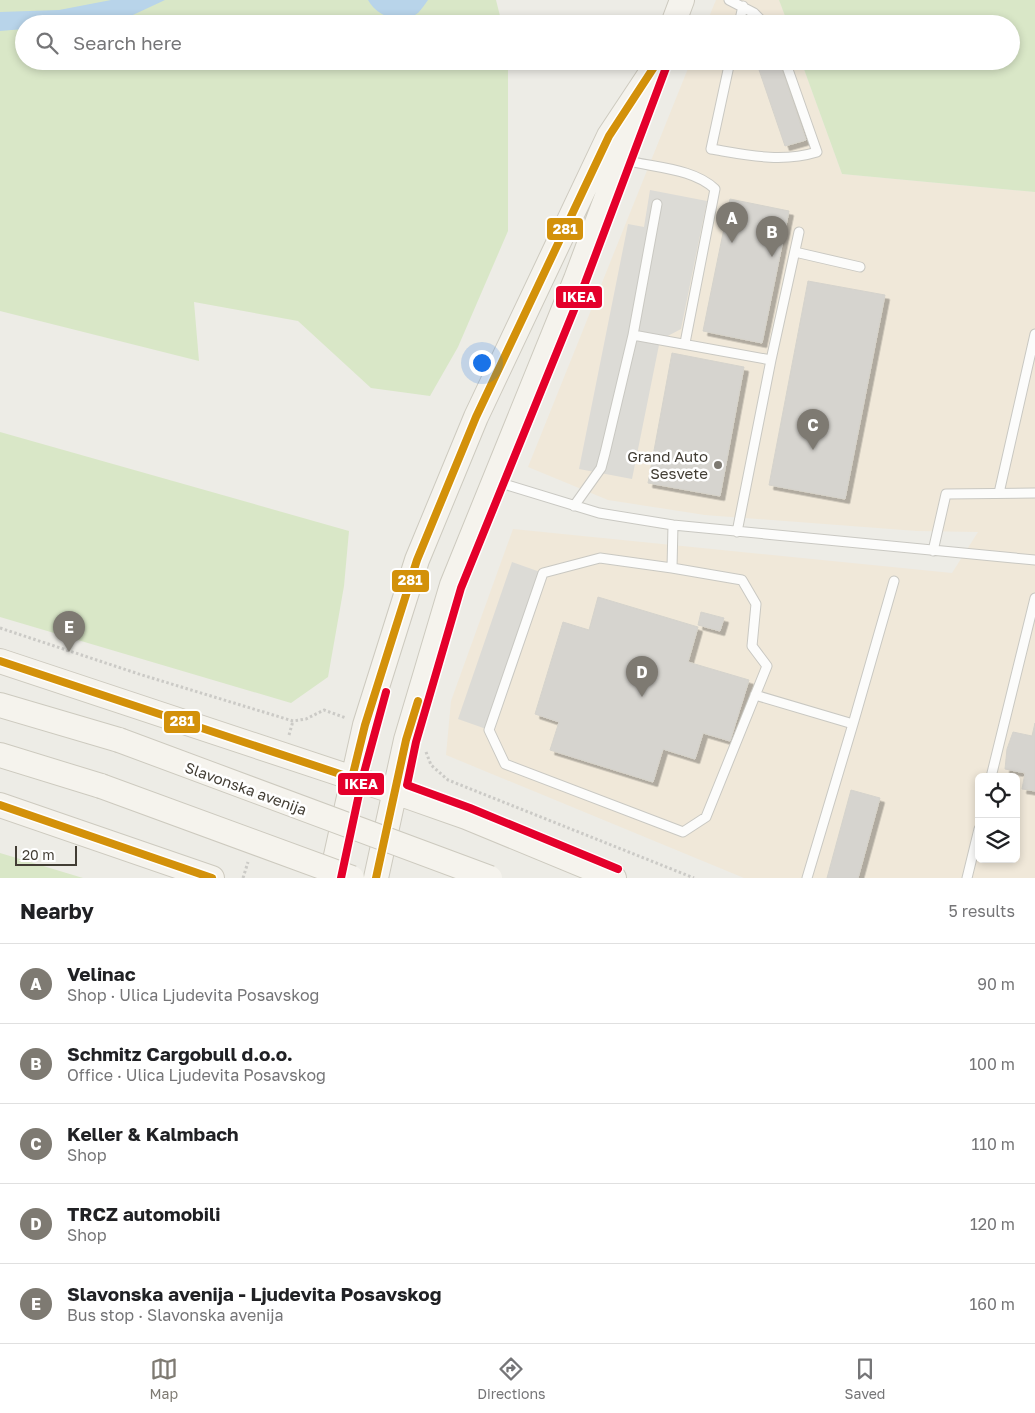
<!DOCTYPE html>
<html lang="en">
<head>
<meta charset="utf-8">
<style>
  body { margin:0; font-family:"Golos Text",sans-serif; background:#f2f2f2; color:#202124 }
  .controls { position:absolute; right:15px; bottom:15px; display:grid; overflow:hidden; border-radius:8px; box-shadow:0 2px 8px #0003 }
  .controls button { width:45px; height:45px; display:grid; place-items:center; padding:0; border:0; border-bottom:1px solid #e0e0e0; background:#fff; color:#202124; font:25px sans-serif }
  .scale { position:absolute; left:15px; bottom:12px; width:62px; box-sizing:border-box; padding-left:5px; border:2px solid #423d34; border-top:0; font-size:14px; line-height:18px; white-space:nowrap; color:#423d34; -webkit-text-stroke:4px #fff; paint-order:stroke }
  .you { position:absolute; left:481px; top:362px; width:18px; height:18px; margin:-12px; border:4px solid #fff; border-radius:50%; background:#1a73e8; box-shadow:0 0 0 8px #1a73e833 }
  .badge { display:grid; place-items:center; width:32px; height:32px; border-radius:50%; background:#7e7a72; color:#fff; font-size:16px; font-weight:700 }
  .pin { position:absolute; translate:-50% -41px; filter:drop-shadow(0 1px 2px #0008) }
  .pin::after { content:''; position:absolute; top:26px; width:18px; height:15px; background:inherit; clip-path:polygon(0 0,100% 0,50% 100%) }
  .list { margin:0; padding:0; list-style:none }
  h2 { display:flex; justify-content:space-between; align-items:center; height:65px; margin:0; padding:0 20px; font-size:21px }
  h2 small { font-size:16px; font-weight:400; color:#757577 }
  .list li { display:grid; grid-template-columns:32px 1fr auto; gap:15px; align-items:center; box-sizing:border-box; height:80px; padding:0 20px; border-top:1px solid #e0e0e0 }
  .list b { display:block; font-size:19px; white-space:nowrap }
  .list p { margin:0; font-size:16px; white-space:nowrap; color:#757577 }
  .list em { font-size:16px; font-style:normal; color:#757577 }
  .icon { flex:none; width:28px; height:28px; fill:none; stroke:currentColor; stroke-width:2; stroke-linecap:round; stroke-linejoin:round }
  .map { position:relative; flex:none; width:1035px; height:878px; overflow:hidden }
  .search { position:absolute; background:#fff; box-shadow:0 2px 8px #0003; left:15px; right:15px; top:15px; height:55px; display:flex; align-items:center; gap:12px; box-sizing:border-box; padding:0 18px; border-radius:28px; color:#757577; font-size:19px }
  .sheet { height:465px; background:#fff }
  nav { display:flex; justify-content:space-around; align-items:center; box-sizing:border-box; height:70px; border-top:1px solid #e0e0e0; background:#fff; font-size:14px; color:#757577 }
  nav a { display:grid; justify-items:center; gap:2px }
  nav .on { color:#7e7a72 }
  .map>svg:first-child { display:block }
  .commercial { fill:#f0e8d9; fill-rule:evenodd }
  .green { fill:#d9e7c7 }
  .parking { fill:#dcdbd6 }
  .water { fill:#b8d4ea }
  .building { fill:#d6d4cf; stroke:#d5d3cc; filter:url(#shadow) }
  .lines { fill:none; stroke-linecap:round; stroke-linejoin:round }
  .service-casing { stroke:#c9c8c2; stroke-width:11 }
  .secondary-casing { stroke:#cdcabf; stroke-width:26 }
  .path { stroke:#cbcac6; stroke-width:3; stroke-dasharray:2.5 2.5; stroke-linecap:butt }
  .service { stroke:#fcfcfb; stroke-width:9 }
  .secondary { stroke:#f5f3ed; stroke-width:24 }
  .secondary-bridge-casing { stroke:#cdcabf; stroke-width:26; stroke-linecap:butt }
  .secondary-bridge { stroke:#f5f3ed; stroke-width:24 }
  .bus-1-casing { stroke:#fff; stroke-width:11 }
  .bus-2-casing { stroke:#fff; stroke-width:11 }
  .bus-1 { stroke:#d3910a; stroke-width:8 }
  .bus-2 { stroke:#e4002b; stroke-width:8 }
  .poi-dot { fill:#7e7a72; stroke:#fff; stroke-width:2 }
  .labels { text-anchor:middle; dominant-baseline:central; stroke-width:5; stroke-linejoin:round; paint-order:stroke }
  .poi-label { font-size:15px; fill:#423d34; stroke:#fff; text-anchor:end }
  .street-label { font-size:15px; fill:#423d34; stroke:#fff }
  .line-badge { stroke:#fff; stroke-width:2 }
  .badge-label { font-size:14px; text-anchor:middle; font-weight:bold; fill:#fff }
</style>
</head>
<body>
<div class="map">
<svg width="1035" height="878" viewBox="0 0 1035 878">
  <defs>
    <filter id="shadow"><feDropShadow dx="4.5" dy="4.5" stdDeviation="0" flood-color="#0004"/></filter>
  </defs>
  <rect width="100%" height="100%" fill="#edece6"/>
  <!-- commercial -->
  <path class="commercial" d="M716,0h63l9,24h-82z
    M691,61h110l41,113 193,18v686h-291l-298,-123 5,-54 62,-172 439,44 26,-41 -61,-1 -212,-16 -97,-15 -80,-33zM979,777h37v82h-37z"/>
  <!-- green -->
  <path class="green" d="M0,0h496l6,24h-478v37h484v170l-50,116 -28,49 -59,-8 -73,-67 -104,-19 5,59 -199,-50z
    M779,0h256v192l-193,-18 -41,-113h210v-37h-223z
    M0,432l349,99 -5,55 -16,91 -37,26 -291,-86z
    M0,853l83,25h-83z"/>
  <!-- parking -->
  <path class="parking" d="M650,190l57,11 -26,128 -21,11 -28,139 -53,-10 49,-245 16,3z
    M512,562l31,11 -54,157 -31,-11z"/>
  <!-- water -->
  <path class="water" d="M111,0h54l-45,21 -34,3h-62v5l-24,2v-19l59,-2z
    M368,0h60c-3,4 -6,9 -10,13 -16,13 -41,4 -50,-13z"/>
  <!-- building -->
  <path class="building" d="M756,61h23l27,79 -21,6z
    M730,199l59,12 -27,132 -59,-12z
    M808,281l77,14 -40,204 -76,-14z
    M672,353l72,14 -24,129 -72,-13z
    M598,597l100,30 -10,35 61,18 -19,61 -27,-8 -8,26 -32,-10 -10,33 -103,-32 9,-28 -24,-8 28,-92 26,8z
    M701,612l23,6 -4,13 -22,-6z
    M1035,723v68l-13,-2 3,-16 -20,-4 2,-20 6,-17 19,4z
    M851,790l29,8 -22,80h-31z"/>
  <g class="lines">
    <!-- service casing -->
    <g class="service-casing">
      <path id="service" d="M729,0l25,13 11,11
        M739,24l4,-18
        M730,61l-19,88c36,6 70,14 106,3l-32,-91
        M621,159c30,9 71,8 94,30l-30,154
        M795,252l65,15
        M633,335l138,25
        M494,481l105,32 74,12 362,35
        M999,493l36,-159
        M574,506l27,-38 4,-15 28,-118 24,-131
        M737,532l34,-172 28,-128
        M933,551l13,-57 89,-1
        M672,568l-72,-10 -57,15 -54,157 16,34 178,68 23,-15 61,-151 -15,-20 4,-42 -14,-24 -70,-12 1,-43
        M755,695l98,29 41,-143
        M991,777l44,-179
        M807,878l46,-154
        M967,878l12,-49"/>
    </g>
    <!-- secondary casing -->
    <g class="secondary-casing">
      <path id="secondary" d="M673,24l9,-24
        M0,661l395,131 71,25 148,61
        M0,705l119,35
        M0,755l101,31
        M0,805l212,73
        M331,878l34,-153 52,-165 59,-143 133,-281 49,-74
        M376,878l30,-138 46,-155 124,-306 66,-176"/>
    </g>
    <!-- path -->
    <path class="path" d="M0,628l142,47 151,46 13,-2 18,-9 22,8
      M289,735l4,-14
      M426,752l5,13 17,15 246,98
      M243,878l5,-16"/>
    <!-- service -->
    <use href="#service" class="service"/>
    <!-- secondary -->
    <use href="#secondary" class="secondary"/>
    <!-- secondary-bridge casing -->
    <g class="secondary-bridge-casing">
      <path id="secondary-bridge" d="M119,740l371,138
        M101,786l251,92"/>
    </g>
    <!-- secondary-bridge -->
    <use href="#secondary-bridge" class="secondary-bridge"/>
    <!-- bus-1 casing -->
    <g class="bus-1-casing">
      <path id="bus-1" d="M0,661l352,117 13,-53 52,-165 59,-143 133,-281 49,-75
        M0,805l212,73
        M376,878l30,-138 12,-39"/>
    </g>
    <!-- bus-2 casing -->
    <g class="bus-2-casing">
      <path id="bus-2" d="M618,869l-148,-61 -63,-23 9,-43 45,-154 124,-305 82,-218
        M341,878l21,-98 24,-88"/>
    </g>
    <!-- bus-1 -->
    <use href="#bus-1" class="bus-1"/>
    <!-- bus-2 -->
    <use href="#bus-2" class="bus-2"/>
  </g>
  <!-- markers -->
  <circle class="poi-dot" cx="718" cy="465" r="5"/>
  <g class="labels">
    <!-- poi labels -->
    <g class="poi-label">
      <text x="708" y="456">Grand Auto<tspan x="708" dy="17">Sesvete</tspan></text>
    </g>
    <!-- street labels -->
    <g class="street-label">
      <text transform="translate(246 788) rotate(20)">Slavonska avenija</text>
    </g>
  </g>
  <g class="line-badge">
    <rect x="546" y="217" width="38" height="24" rx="5" fill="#d3910a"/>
    <rect x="555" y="285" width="48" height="24" rx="5" fill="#e4002b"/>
    <rect x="391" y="569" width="39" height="24" rx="5" fill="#d3910a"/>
    <rect x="163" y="710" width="38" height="24" rx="5" fill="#d3910a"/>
    <rect x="337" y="772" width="48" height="24" rx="5" fill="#e4002b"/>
  </g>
  <g class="badge-label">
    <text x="565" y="234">281</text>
    <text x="579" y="302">IKEA</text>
    <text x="410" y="585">281</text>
    <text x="182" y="726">281</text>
    <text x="361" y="789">IKEA</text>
  </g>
</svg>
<div class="controls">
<button><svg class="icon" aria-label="locate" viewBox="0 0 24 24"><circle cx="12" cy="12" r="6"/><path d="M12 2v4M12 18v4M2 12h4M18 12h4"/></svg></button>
<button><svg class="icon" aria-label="layers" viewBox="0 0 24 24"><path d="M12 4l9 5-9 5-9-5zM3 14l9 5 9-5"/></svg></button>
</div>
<div class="scale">20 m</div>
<div class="you"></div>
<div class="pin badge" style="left:732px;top:243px">A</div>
<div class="pin badge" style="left:772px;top:257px">B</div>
<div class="pin badge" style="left:813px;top:450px">C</div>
<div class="pin badge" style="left:642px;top:697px">D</div>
<div class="pin badge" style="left:69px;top:652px">E</div>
<div class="search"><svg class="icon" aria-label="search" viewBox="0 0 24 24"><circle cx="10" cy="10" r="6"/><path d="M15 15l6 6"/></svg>Search here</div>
</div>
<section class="sheet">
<h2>Nearby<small>5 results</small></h2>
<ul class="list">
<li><span class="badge">A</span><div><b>Velinac</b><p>Shop · Ulica Ljudevita Posavskog</p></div><em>90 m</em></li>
<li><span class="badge">B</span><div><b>Schmitz Cargobull d.o.o.</b><p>Office · Ulica Ljudevita Posavskog</p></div><em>100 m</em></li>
<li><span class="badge">C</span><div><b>Keller &amp; Kalmbach</b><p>Shop</p></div><em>110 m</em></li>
<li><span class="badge">D</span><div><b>TRCZ automobili</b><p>Shop</p></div><em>120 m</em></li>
<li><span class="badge">E</span><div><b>Slavonska avenija - Ljudevita Posavskog</b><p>Bus stop · Slavonska avenija</p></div><em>160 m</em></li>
</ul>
</section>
<nav>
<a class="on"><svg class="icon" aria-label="map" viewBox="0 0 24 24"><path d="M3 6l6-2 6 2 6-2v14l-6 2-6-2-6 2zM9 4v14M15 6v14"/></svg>Map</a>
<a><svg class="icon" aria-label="directions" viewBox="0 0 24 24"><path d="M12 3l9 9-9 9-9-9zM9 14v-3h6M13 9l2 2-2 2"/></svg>Directions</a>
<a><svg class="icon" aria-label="saved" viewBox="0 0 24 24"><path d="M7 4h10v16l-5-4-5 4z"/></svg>Saved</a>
</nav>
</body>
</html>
